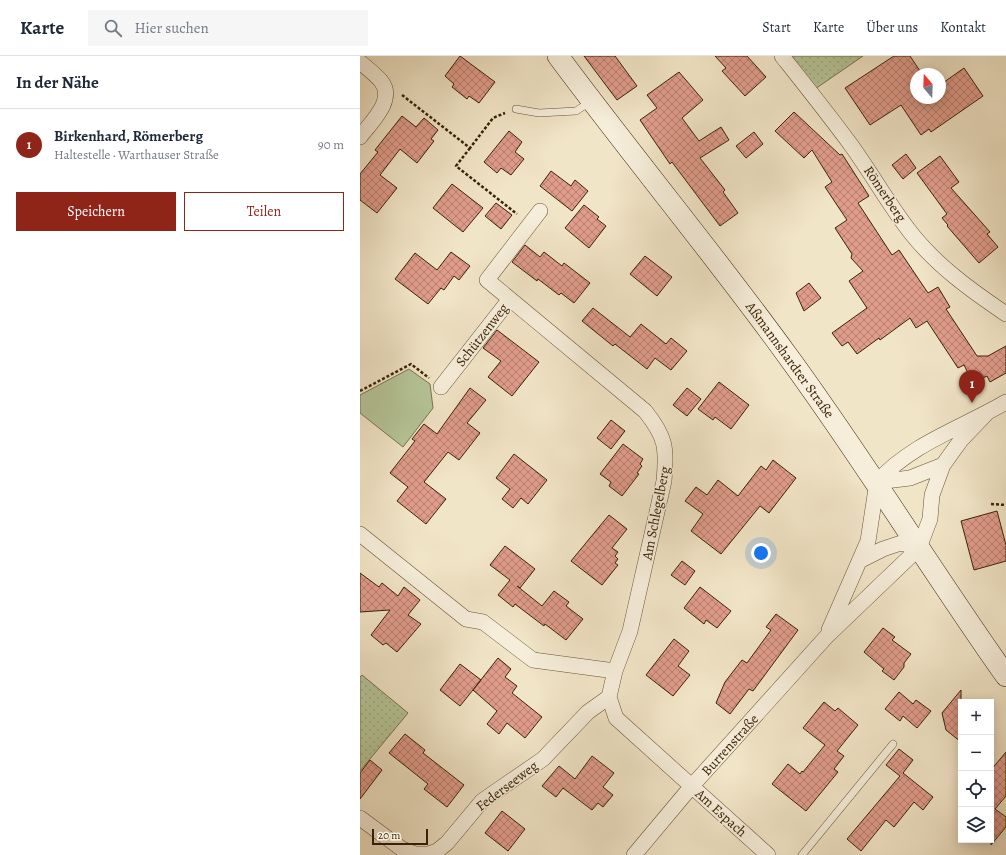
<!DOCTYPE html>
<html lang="de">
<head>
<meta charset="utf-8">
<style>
  body { margin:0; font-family:Alegreya,serif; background:#f6f6f7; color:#1f2937 }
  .controls { position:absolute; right:12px; bottom:12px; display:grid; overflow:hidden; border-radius:0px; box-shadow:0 2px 10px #0003 }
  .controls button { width:36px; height:36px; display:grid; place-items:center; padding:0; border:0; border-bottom:1px solid #e0e1e3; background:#fff; color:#1f2937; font:20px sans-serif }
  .compass { position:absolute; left:550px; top:12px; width:36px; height:36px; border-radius:50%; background:#fff; box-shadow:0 2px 10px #0003; rotate:341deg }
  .scale { position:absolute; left:12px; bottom:10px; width:56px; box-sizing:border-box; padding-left:4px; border:2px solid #392206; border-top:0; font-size:11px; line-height:14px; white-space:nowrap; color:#392206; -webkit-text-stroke:3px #f6eedb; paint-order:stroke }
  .you { position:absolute; left:401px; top:497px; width:14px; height:14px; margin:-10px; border:3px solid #fff; border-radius:50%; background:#1a73e8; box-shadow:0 0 0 6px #1a73e833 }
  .badge { display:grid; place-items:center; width:26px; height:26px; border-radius:50%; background:#8f2418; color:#fff; font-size:13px; font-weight:700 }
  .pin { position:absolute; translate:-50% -33px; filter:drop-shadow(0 1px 2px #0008) }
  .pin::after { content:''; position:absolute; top:21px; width:14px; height:12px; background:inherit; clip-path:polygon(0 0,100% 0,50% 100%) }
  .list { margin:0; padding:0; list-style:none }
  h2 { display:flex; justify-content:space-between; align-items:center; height:52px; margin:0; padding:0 16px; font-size:17px }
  h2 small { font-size:13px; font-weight:400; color:#747a83 }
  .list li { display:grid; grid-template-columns:26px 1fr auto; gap:12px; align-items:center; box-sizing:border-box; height:72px; padding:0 16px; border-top:1px solid #e0e1e3 }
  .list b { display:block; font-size:15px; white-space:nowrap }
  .list p { margin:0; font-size:13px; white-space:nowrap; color:#747a83 }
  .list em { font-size:13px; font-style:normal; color:#747a83 }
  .actions { display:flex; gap:8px; padding:12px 16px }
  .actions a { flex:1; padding:9px 0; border:1px solid #8f2418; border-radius:0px; text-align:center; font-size:14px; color:#8f2418 }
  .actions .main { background:#8f2418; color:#fff }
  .icon { flex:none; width:22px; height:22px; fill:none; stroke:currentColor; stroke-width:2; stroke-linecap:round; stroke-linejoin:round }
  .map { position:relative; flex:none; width:646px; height:799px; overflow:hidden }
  header { display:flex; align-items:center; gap:24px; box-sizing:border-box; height:56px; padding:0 20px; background:#fff; border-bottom:1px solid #e0e1e3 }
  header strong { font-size:19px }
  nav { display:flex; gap:22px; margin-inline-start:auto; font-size:14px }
  .search { width:280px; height:36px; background:#f6f6f7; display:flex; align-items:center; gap:10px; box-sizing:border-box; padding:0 14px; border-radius:0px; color:#747a83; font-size:15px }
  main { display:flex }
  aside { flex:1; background:#fff }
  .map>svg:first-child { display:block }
  .grass { fill:url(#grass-dots); stroke:#787450 }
  .park { fill:#b6c699; stroke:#787450 }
  .building { fill:url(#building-cross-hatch); stroke:#392206 }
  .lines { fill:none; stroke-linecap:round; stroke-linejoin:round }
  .service-casing { stroke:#675336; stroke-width:8 }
  .minor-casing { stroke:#675336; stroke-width:16 }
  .secondary-casing { stroke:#392206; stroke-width:22 }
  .path { stroke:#392206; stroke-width:2.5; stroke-dasharray:3 2; stroke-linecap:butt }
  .service { stroke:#f6eedb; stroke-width:7 }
  .minor { stroke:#f6eedb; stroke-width:15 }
  .secondary { stroke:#f6eedb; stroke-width:21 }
  .labels { text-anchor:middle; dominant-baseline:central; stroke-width:3; stroke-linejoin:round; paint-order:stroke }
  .street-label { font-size:14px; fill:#392206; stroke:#f6eedb }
</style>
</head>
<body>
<header>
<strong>Karte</strong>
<div class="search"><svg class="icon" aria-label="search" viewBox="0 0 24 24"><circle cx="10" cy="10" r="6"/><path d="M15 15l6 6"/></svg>Hier suchen</div>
<nav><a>Start</a><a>Karte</a><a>Über uns</a><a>Kontakt</a></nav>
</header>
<main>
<aside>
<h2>In der Nähe<small></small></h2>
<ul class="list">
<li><span class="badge">1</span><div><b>Birkenhard, Römerberg</b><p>Haltestelle · Warthauser Straße</p></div><em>90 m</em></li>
</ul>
<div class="actions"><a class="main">Speichern</a><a>Teilen</a></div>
</aside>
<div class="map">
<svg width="646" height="799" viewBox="0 0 646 799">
  <defs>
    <pattern id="grass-dots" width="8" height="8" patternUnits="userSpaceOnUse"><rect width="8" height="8" fill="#b6c699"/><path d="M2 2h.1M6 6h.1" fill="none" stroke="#9daa82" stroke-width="1.8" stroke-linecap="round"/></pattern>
    <pattern id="building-cross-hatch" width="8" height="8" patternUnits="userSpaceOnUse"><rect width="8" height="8" fill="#e09c8b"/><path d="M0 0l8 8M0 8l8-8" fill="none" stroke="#b77f70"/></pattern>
  </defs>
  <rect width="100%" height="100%" fill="#f1e5c7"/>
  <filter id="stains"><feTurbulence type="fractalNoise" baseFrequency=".005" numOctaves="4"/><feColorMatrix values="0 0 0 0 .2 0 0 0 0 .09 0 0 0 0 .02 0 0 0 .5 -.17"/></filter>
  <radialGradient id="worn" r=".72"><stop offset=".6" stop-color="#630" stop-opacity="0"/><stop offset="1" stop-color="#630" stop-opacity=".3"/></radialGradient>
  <!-- grass -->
  <path class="grass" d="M430,0h73l-48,33z
    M2,619l46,38 -48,58v-94z"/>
  <!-- park -->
  <path class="park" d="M49,313l21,15 3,24 -30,39 -43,-34v-18z"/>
  <!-- building -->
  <path class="building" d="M100,0l35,26 -16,21 -10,-7 -2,3 -15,-12 2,-3 -9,-8z
    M224,0h31l22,30 -20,14z
    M355,0h32l19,21 -21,19 -23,-25 4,-3z
    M534,0h16l12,18h-6v24h24v-13l24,-17 19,28 -52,36 -2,-3 -8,6 -20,-30 -31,20 -25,-37z
    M319,16l24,28 -21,18 17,23 22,-14 8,13 -29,18 25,32 -2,2 15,21 -18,13 -48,-64 -2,2 -30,-44 17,-12 -10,-13z
    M434,56l46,43 2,-1 27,42 -11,7 34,52 7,-5 29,43 10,-6 12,20 -4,2 31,47h11l18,-10v27l-16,9 -3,-6 -14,7 -9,-18 -6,3 -31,-47 -11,7 -6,-10 -30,22 -1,-2 -22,16 -9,-12 -6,4 -10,-13 35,-25 -18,-27 14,-10 -12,-13 1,-4 -17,-26 12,-8 -22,-33 7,-5 -20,-32 -8,8 -29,-27z
    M42,60l14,11 8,-9 14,12 -7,9 3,2 -17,22 -17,-14 -20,26 17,13 -20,25 -17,-13v-26l18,-22 -3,-2z
    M149,75l13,11 -7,10 9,7 -13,16 -10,-7 -4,5 -13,-11z
    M394,76l9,12 -17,14 -10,-12z
    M546,98l10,14 -13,11 -11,-14z
    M580,100l19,26 -8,6 39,44 -3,2 11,13 -19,16 -32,-37 1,-1 -6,-7 5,-4 -30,-41z
    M191,115l20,15 4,-6 13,11 -16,20 -32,-25z
    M92,128l31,24 -20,24 -30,-24z
    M136,147l16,12 -11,14 -16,-13z
    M224,149l15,12 -2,2 9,7 -17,22 -24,-20z
    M165,189l15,12 4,-5 18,14 2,-3 26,20 -16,20 -13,-10 -2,2 -21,-16 -1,2 -25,-19z
    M91,196l19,14 -11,14 -5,-4 -10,14 -3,-2 -13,16 -33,-25 20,-26 22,17z
    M285,200l27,21 -15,19 -27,-22z
    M449,227l12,15 -17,13 -8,-18z
    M233,252l37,29 11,-13 25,20 5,-6 16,13 -16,19 -16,-12 -8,11 -32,-25 -2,2 -31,-25z
    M137,274l42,32 -27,34 -24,-19 13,-16 -18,-13z
    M359,326l30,23 -18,24 -16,-12 -2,3 -15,-11z
    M110,332l16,12 -19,23 13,10 -21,27 -11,-8 -24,30 22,17 -20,25 -29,-23 11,-14 -18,-14 25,-32 -3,-2 12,-15 13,10z
    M327,332l14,11 -14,17 -14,-11z
    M251,364l14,11 -14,18 -14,-11z
    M263,388l20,15 -3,5 2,2 -5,7 2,1 -17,22 -13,-10 2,-4 -11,-8z
    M154,398l33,26 -19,24 -7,-6 -8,10 -11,-9 8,-10 -14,-11z
    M413,404l23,18 -27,35 -9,-7 -39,48 -30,-23 12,-17 -18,-13 11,-14 11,8 11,-15 20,16 23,-30 5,4z
    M637,455l9,34v16l-32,9 -13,-49z
    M249,459l18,14 -15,19 6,4 -3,4 3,3 -3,4 3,2 -16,20 -31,-24z
    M145,490l30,23 -15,19 -3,-2 25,20 12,-15 15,11 -3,4 17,13 -17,21 -21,-16 -1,2 -29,-22 -2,3 -15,-12 12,-15 -20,-15z
    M322,505l13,10 -10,14 -14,-10z
    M0,517l19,14 3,-4 16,13 6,-9 16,13 -12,15 13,9 -24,28 -11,-9 -3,2 -12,-10 19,-25 -30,2z
    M340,531l31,24 -14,17 -11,-8 -2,4 -20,-16z
    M416,558l22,16 -45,61 -4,-2 -19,25 -14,-11 9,-21 17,-22 5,3 24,-33 -5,-3z
    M523,572l12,9 -3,3 19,14 -7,9v4l-10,13 -12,-9 2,-2 -20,-17z
    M314,583l15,12 -11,15 12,9 -17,21 -27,-21z
    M138,602l13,11 -6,8 12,9 -5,7 30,24 -17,21 -18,-15 -8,11 -12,-10 10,-13 -24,-21z
    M100,608l21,16 -21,26 -20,-16z
    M601,634v52l-15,-12 -4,-17z
    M539,636l14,12 3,-4 15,11 -14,17 -14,-12 -3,5 -15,-12z
    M464,646l11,9 3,-3 20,17 -21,26 7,5 -10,13 4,3 -32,39 -34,-27 16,-20 12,10 2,-3 1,1 22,-27 -22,-17z
    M45,678l20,16 -2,3 41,32 -17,22 -23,-18 4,-5 -39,-31z
    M539,693l14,11 -10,13 30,24 -10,13 -9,-8 -20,25 -8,-7 -25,31 -14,-12 53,-63 -14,-11z
    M646,696v44l-11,13 11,8v10l-15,18v-75z
    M232,700l22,17 -11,14 10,8 -10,12 -5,-4 -6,7 -29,-22 -7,9 -14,-11 17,-20 16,13z
    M10,704l12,10 -22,29v-26z
    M142,755l23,18 -17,22 -23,-18z"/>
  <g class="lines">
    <!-- service casing -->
    <g class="service-casing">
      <path id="service" d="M156,53l23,4 37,-2 14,-9
        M442,799l91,-111"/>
    </g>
    <!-- minor casing -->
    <g class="minor-casing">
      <path id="minor" d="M422,0c23,29 47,59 69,89 21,29 38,60 60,88 26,33 61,58 95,81
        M0,6c7,6 15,12 21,19 15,19 -10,41 -21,56
        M180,155l-53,69 158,131c21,26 22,37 19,70l-34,150 -15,40 -6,26 7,21 152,137
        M81,331l69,-88
        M517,426c35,-39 85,-54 129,-80
        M517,426l33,-4 33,-13
        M0,478l106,85 17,3 50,38 82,11
        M501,504l22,-11 18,-6 18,5
        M469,574l39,-89 9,-59
        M0,762l42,31 13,5h13l9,-3 10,-8 35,-42 61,-42 45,-47 21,-15
        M274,799l57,-68 136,-151 92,-88 11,-29 2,-24 11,-30 18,-25 25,-26"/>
    </g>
    <!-- secondary casing -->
    <g class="secondary-casing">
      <path id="secondary" d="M198,0c75,101 155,197 229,299 77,105 144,215 219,321"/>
    </g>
    <!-- path -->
    <path class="path" d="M42,39l68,53 23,-30 12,-5
      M110,92l-14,18 61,48
      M0,335l51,-27 18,14
      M631,448l15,1"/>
    <!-- service -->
    <use href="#service" class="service"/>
    <!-- minor -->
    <use href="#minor" class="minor"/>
    <!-- secondary -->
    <use href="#secondary" class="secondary"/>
  </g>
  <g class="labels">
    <!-- street labels -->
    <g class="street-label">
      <text transform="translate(525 138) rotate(56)">Römerberg</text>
      <text transform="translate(122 279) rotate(-52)">Schützenweg</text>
      <text transform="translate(430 304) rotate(54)">Aßmannshardter Straße</text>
      <text transform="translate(296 457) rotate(-79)">Am Schlegelberg</text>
      <text transform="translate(370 689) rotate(-48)">Burrenstraße</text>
      <text transform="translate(147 730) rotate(-37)">Federseeweg</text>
      <text transform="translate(361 757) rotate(42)">Am Espach</text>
    </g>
  </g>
  <rect width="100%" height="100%" filter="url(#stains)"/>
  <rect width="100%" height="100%" fill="url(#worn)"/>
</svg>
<div class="controls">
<button>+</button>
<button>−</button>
<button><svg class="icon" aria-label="locate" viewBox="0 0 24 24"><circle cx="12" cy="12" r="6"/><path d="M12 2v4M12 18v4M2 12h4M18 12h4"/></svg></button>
<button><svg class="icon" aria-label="layers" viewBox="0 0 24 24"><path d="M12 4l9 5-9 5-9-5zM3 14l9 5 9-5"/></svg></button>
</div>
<svg class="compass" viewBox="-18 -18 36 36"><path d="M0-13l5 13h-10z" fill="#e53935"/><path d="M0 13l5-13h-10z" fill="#747a83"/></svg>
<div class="scale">20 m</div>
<div class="you"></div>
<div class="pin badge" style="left:612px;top:347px">1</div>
</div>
</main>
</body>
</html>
